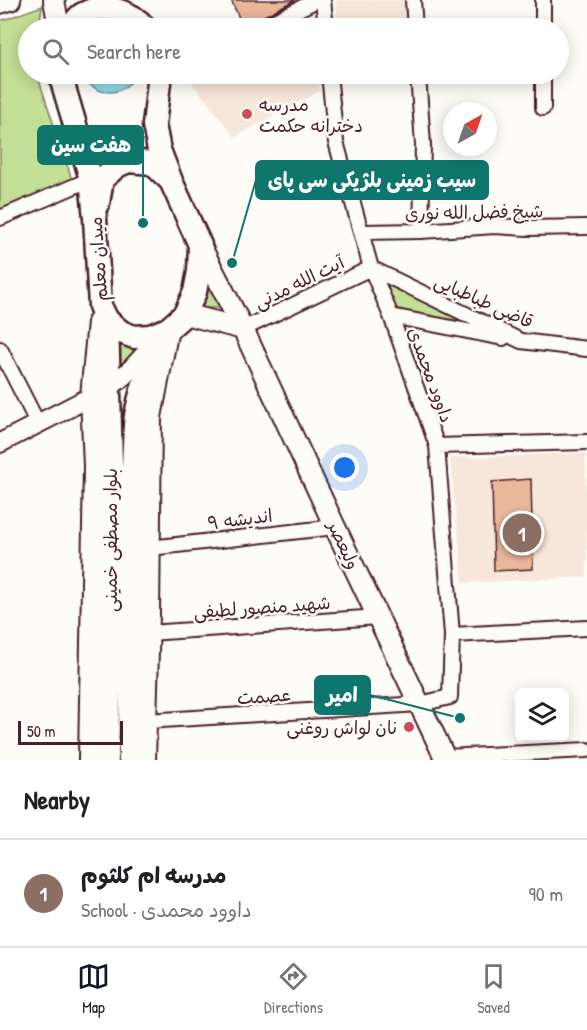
<!DOCTYPE html>
<html lang="en">
<head>
<meta charset="utf-8">
<style>
  body { margin:0; font-family:"Patrick Hand","Playpen Sans Arabic",sans-serif; background:#f2f2f2; color:#202124 }
  .controls { position:absolute; right:18px; bottom:18px; display:grid; overflow:hidden; border-radius:9px; box-shadow:0 3px 15px #0003 }
  .controls button { width:54px; height:54px; display:grid; place-items:center; padding:0; border:0; border-bottom:2px solid #e0e0e0; background:#fff; color:#202124; font:30px sans-serif }
  .compass { position:absolute; left:443px; top:102px; width:54px; height:54px; border-radius:50%; background:#fff; box-shadow:0 3px 15px #0003; rotate:40deg }
  .scale { position:absolute; left:18px; bottom:15px; width:105px; box-sizing:border-box; padding-left:6px; border:3px solid #4a1f2b; border-top:0; font-size:16px; line-height:21px; white-space:nowrap; color:#4a1f2b; -webkit-text-stroke:4px #fdfcf7; paint-order:stroke }
  .you { position:absolute; left:345px; top:468px; width:21px; height:21px; margin:-15px; border:4px solid #fff; border-radius:50%; background:#1a73e8; box-shadow:0 0 0 9px #1a73e833 }
  .badge { display:grid; place-items:center; width:39px; height:39px; border-radius:50%; background:#111827; color:#fff; font-size:20px; font-weight:700 }
  .pin { position:absolute; translate:-50% -50%; border:3px solid #fff; box-shadow:0 2px 6px #0006 }
  .list { margin:0; padding:0; list-style:none }
  h2 { display:flex; justify-content:space-between; align-items:center; height:78px; margin:0; padding:0 24px; font-size:26px }
  h2 small { font-size:20px; font-weight:400; color:#757577 }
  .list li { display:grid; grid-template-columns:39px 1fr auto; gap:18px; align-items:center; box-sizing:border-box; height:108px; padding:0 24px; border-top:2px solid #e0e0e0 }
  .list b { display:block; font-size:22px; white-space:nowrap }
  .list p { margin:0; font-size:20px; white-space:nowrap; color:#757577 }
  .list em { font-size:20px; font-style:normal; color:#757577 }
  .icon { flex:none; width:33px; height:33px; fill:none; stroke:currentColor; stroke-width:2; stroke-linecap:round; stroke-linejoin:round }
  .map { position:relative; flex:none; width:587px; height:760px; overflow:hidden }
  .search { position:absolute; background:#fff; box-shadow:0 3px 15px #0003; left:18px; right:18px; top:18px; height:66px; display:flex; align-items:center; gap:15px; box-sizing:border-box; padding:0 21px; border-radius:33px; color:#757577; font-size:22px }
  .sheet { height:186px; background:#fff }
  nav { display:flex; justify-content:space-around; align-items:center; box-sizing:border-box; height:84px; border-top:2px solid #e0e0e0; background:#fff; font-size:16px; color:#757577 }
  nav a { display:grid; justify-items:center; gap:3px }
  nav .on { color:#111827 }
  .map>svg:first-child { display:block }
  .built { fill:#f7e7db }
  .green { fill:#c3de95; stroke:#867e60; stroke-width:1.5 }
  .water { fill:#8cdce9; stroke:#72909d; stroke-width:1.5 }
  .building { fill:#e9b79a; stroke:#4a1f2b; stroke-width:1.5 }
  .lines { fill:none; stroke-linecap:round; stroke-linejoin:round }
  .minor-casing { stroke:#4a1f2b; stroke-width:18 }
  .tertiary-casing { stroke:#4a1f2b; stroke-width:22 }
  .secondary-casing { stroke:#4a1f2b; stroke-width:24 }
  .primary-casing { stroke:#4a1f2b; stroke-width:27 }
  .minor { stroke:#fdfcf7; stroke-width:14 }
  .tertiary { stroke:#fdfcf7; stroke-width:18 }
  .secondary { stroke:#fdfcf7; stroke-width:20 }
  .primary { stroke:#fdfcf7; stroke-width:22 }
  .poi-dot { fill:#d1495b; stroke:#fdfcf7; stroke-width:2 }
  .labels { text-anchor:middle; dominant-baseline:central; stroke-width:5; stroke-linejoin:round; paint-order:stroke }
  .poi-label { font-size:18px; fill:#4a1f2b; stroke:#fdfcf7; text-anchor:start }
  .street-label { font-size:18px; fill:#4a1f2b; stroke:#fdfcf7 }
  .leader { fill:none; stroke:#0f766e; stroke-width:2 }
  .callout-dot { fill:#0f766e; stroke:#fdfcf7; stroke-width:2 }
  .callout { fill:#0f766e; stroke:#0f766e; stroke-width:2 }
  .callout-label { font-size:20px; text-anchor:middle; font-weight:bold; fill:#fff }
</style>
</head>
<body>
<div class="map">
<svg width="587" height="760" viewBox="0 0 587 760">
  <rect width="100%" height="100%" fill="#fdfcf7"/>
  <filter id="ink" filterUnits="userSpaceOnUse"><feTurbulence type="fractalNoise" baseFrequency=".0167" numOctaves="2"/><feDisplacementMap in="SourceGraphic" scale="12" xChannelSelector="R" yChannelSelector="G"/><feConvolveMatrix kernelMatrix="1 2 1 2 8 2 1 2 1" color-interpolation-filters="sRGB"/></filter>
  <g filter="url(#ink)">
    <!-- built -->
    <path class="built" d="M336,0h84l-2,28h-81z
      M311,8l2,20h-37z
      M197,74h121l2,17 -85,46 -47,-59z
      M339,74h75v3l-74,1z
      M586,453l1,124 -124,6 -13,-125z"/>
    <!-- green -->
    <path class="green" d="M42,6l-3,22h-11v46h9l36,109 -73,30v-192z
      M205,272l22,39 -11,-3h-14z
      M381,278l112,55 -99,-20z
      M115,344l29,4 -28,28z"/>
    <!-- water -->
    <path class="water" d="M81,74h56c-15,24 -40,24 -56,0z"/>
    <!-- building -->
    <path class="building" d="M231,0h64l-52,27z
      M531,479l2,90 -39,2 -2,-89z"/>
    <g class="lines">
      <!-- minor casing -->
      <g class="minor-casing">
        <path id="minor" d="M323,0l3,28
          M413,0l2,28
          M260,28l57,-28
          M543,28v-28
          M418,74l5,71 -2,86
          M543,108v-34
          M0,218l91,-39
          M361,232l60,-1 74,-5 32,2 60,-1
          M371,268l150,73 66,8
          M391,316l112,22
          M243,329l128,-61
          M0,349l38,75
          M437,446l150,-4
          M150,548l185,-21
          M149,633l229,-16
          M452,635l135,-7
          M146,721l274,-17 30,-7 2,-62 -15,-189 -46,-130 -20,-48 -35,-126 -7,-68
          M445,757l142,-7"/>
      </g>
      <!-- tertiary casing -->
      <g class="tertiary-casing">
        <path id="tertiary" d="M0,443l108,-55c18,-12 31,-26 44,-43"/>
      </g>
      <!-- secondary casing -->
      <g class="secondary-casing">
        <path id="secondary" d="M54,0l5,28
          M0,3l10,-3
          M200,245l43,84 92,198 111,233
          M185,314l58,15
          M89,760l5,-294 -3,-70 7,-74
          M145,760l4,-145 2,-198 17,-88"/>
      </g>
      <!-- primary casing -->
      <g class="primary-casing">
        <path id="primary" d="M70,28c4,-4 8,-12 13,-14 21,-12 48,-3 62,14
          M60,74l31,105 4,39 5,88 7,14 14,12 13,5 16,-1 18,-7 17,-15 10,-22 4,-21 1,-26 -29,-64 -12,-31 -5,-25 6,-51
          M98,203l4,-24 15,-13 11,-5 24,2 18,17
          M107,320l5,180 -5,260
          M130,760c1,-111 -1,-223 5,-335 1,-29 20,-59 15,-89"/>
      </g>
      <!-- minor -->
      <use href="#minor" class="minor"/>
      <!-- tertiary -->
      <use href="#tertiary" class="tertiary"/>
      <!-- secondary -->
      <use href="#secondary" class="secondary"/>
      <!-- primary -->
      <use href="#primary" class="primary"/>
    </g>
  </g>
  <!-- markers -->
  <g class="poi-dot">
    <circle cx="247" cy="114" r="6"/>
    <circle cx="409" cy="727" r="6"/>
  </g>
  <g class="labels">
    <!-- poi labels -->
    <g class="poi-label">
      <text x="259" y="104">مدرسه<tspan x="259" dy="21">دخترانه حکمت</tspan></text>
      <text x="397" y="727" text-anchor="end">نان لواش روغنی</text>
    </g>
    <!-- street labels -->
    <g class="street-label">
      <text transform="translate(474 212) rotate(-1)">شیخ فضل الله نوری</text>
      <text transform="translate(98 259) rotate(-94)">میدان معلم</text>
      <text transform="translate(299 282) rotate(-26)">آیت الله مدنی</text>
      <text transform="translate(484 301) rotate(24)">قاضی طباطبایی</text>
      <text transform="translate(431 375) rotate(70)">داوود محمدی</text>
      <text transform="translate(240 519) rotate(-7)">اندیشه ۹</text>
      <text transform="translate(110 540) rotate(-90)">بلوار مصطفی خمینی</text>
      <text transform="translate(344 545) rotate(65)">ولیعصر</text>
      <text transform="translate(262 607) rotate(-4)">شهید منصور لطیفی</text>
      <text transform="translate(264 696) rotate(-4)">عصمت</text>
    </g>
  </g>
  <!-- callouts -->
  <path class="leader" d="M143 223L143 145M232 263L256 180M460 718L370 695"/>
  <g class="callout-dot">
    <circle cx="143" cy="223" r="6"/>
    <circle cx="232" cy="263" r="6"/>
    <circle cx="460" cy="718" r="6"/>
  </g>
  <g class="callout">
    <rect x="38" y="126" width="105" height="38" rx="6"/>
    <rect x="256" y="161" width="232" height="38" rx="6"/>
    <rect x="315" y="676" width="55" height="38" rx="6"/>
  </g>
  <g class="callout-label">
    <text x="91" y="152">هفت سین</text>
    <text x="372" y="187">سیب زمینی بلژیکی سی پای</text>
    <text x="342" y="702">امیر</text>
  </g>
</svg>
<div class="controls">
<button><svg class="icon" aria-label="layers" viewBox="0 0 24 24"><path d="M12 4l9 5-9 5-9-5zM3 14l9 5 9-5"/></svg></button>
</div>
<svg class="compass" viewBox="-18 -18 36 36"><path d="M0-13l5 13h-10z" fill="#e53935"/><path d="M0 13l5-13h-10z" fill="#757577"/></svg>
<div class="scale">50 m</div>
<div class="you"></div>
<div class="pin badge" style="left:522px;top:533px;background:#8d6e63">1</div>
<div class="search"><svg class="icon" aria-label="search" viewBox="0 0 24 24"><circle cx="10" cy="10" r="6"/><path d="M15 15l6 6"/></svg>Search here</div>
</div>
<section class="sheet">
<h2>Nearby<small></small></h2>
<ul class="list">
<li><span class="badge" style="background:#8d6e63">1</span><div><b>مدرسه ام کلثوم</b><p>School · داوود محمدی</p></div><em>90 m</em></li>
</ul>
</section>
<nav>
<a class="on"><svg class="icon" aria-label="map" viewBox="0 0 24 24"><path d="M3 6l6-2 6 2 6-2v14l-6 2-6-2-6 2zM9 4v14M15 6v14"/></svg>Map</a>
<a><svg class="icon" aria-label="directions" viewBox="0 0 24 24"><path d="M12 3l9 9-9 9-9-9zM9 14v-3h6M13 9l2 2-2 2"/></svg>Directions</a>
<a><svg class="icon" aria-label="saved" viewBox="0 0 24 24"><path d="M7 4h10v16l-5-4-5 4z"/></svg>Saved</a>
</nav>
</body>
</html>
